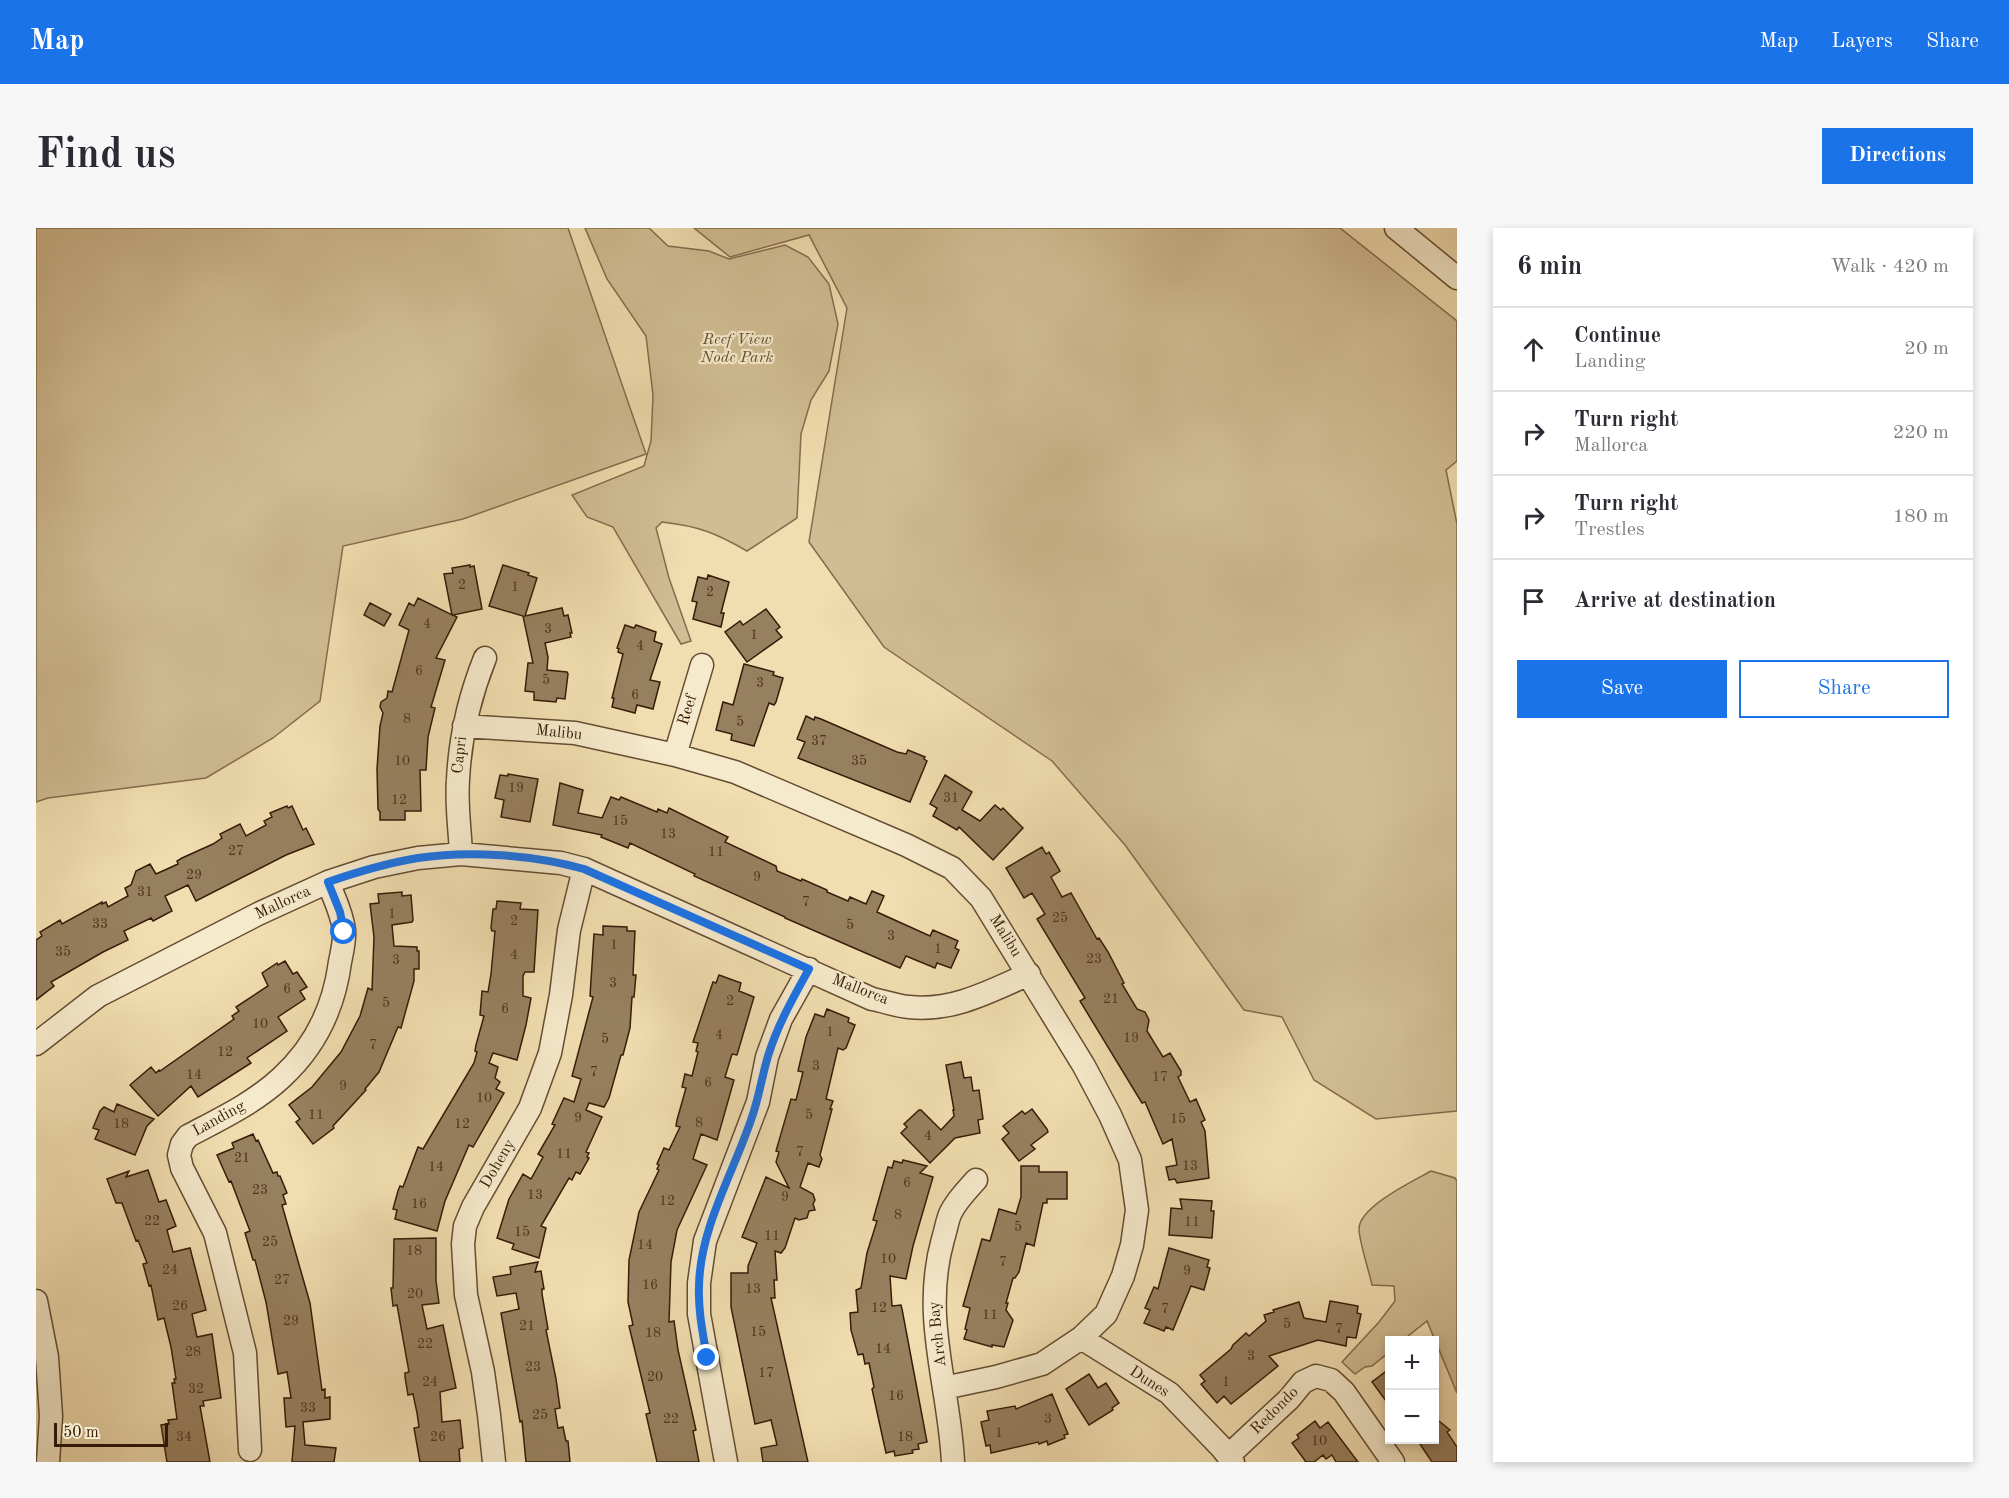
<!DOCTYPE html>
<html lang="en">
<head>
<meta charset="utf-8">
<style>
  body { margin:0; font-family:"Old Standard TT",serif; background:#f7f7f7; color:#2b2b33 }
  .controls { position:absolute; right:18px; bottom:18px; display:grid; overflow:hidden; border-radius:0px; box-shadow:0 3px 9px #0003 }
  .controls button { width:54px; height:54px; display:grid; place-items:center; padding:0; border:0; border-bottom:2px solid #e1e1e2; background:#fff; color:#2b2b33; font:30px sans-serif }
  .scale { position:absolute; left:18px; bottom:15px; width:114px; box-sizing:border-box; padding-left:6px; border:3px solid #361b08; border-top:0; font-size:16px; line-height:21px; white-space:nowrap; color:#361b08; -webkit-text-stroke:4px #f6eacc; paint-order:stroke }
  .stop { position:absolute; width:18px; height:18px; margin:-14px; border:4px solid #1a73e8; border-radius:50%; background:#fff }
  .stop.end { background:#1a73e8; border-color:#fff; box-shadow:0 2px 6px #0008 }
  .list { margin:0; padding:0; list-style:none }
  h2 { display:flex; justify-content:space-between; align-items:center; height:78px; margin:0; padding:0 24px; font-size:26px }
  h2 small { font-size:20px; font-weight:400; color:#7c7c81 }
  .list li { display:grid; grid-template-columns:39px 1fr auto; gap:18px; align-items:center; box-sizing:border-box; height:84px; padding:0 24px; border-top:2px solid #e1e1e2 }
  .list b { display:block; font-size:22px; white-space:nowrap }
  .list p { margin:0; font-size:20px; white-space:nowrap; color:#7c7c81 }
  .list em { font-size:20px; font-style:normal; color:#7c7c81 }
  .actions { display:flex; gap:12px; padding:18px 24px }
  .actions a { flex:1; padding:14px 0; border:2px solid #1a73e8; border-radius:0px; text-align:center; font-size:21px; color:#1a73e8 }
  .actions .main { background:#1a73e8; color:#fff }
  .icon { flex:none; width:33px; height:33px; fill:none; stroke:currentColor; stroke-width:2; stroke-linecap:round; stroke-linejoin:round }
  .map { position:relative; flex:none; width:1421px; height:1234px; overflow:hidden; border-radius:0px }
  header { display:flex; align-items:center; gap:36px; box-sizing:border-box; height:84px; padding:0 30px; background:#1a73e8; color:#fff }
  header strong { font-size:28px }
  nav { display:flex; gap:33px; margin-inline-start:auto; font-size:21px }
  .intro { display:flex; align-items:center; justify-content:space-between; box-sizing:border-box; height:144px; padding:0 36px }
  h1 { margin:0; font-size:42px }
  .button { padding:15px 27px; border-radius:0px; background:#1a73e8; color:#fff; font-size:21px; font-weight:700 }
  main { display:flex; gap:36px; padding:0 36px }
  aside { flex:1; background:#fff; border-radius:0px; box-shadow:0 3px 9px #0003 }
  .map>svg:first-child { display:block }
  .green { fill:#d1bd93; stroke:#846c4e; stroke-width:1.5 }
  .building { fill:#97805f; stroke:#361b08; stroke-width:1.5 }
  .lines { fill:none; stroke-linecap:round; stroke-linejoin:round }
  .minor-casing { stroke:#654c32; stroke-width:25 }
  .minor { stroke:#f6eacc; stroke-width:22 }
  .route { stroke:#1a73e8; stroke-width:8 }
  .labels { text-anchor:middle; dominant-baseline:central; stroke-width:4.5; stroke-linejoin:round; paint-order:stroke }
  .number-label { font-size:14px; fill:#4e341e }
  .park-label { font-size:16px; font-style:italic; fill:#644c32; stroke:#f6eacc }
  .street-label { font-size:16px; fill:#361b08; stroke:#f6eacc }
</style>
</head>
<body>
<header>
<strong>Map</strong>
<nav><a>Map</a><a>Layers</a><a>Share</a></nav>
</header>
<div class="intro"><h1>Find us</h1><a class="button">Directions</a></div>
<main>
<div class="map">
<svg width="1421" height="1234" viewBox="0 0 1421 1234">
  <rect width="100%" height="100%" fill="#f1deb0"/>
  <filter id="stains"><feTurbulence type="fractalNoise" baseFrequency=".00333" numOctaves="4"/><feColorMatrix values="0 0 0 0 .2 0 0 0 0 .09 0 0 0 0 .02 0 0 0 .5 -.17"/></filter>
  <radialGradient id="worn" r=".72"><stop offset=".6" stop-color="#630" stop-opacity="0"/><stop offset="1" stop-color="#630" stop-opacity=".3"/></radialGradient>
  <!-- green -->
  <path class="green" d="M0,0h532l78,226 -183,65 -120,27 -23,155 -47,37 -67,40 -158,20 -12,4z
    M549,0h64l19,18 41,5 20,8 56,-14 23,12 21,27 9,40 -9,47 -18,29 -10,34 -4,84 -50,33c-31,-18 -49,-25 -85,-29l-6,6 13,50 22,63 -10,3 -68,-117 -26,-10 -15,-22 72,-29 7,-25 2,-46 -7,-59 -39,-57z
    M658,0h646l117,93v140l-11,9 11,54v587l-81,8 -62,-39 -32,-63 -38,-7 -119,-165 -73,-84 -168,-114 -75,-105 38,-234 -38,-73 -79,22z
    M1395,943l24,7 2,3v212l-30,-72 -24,19h-13l-1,12 -17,14 -7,1 -10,7 -13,-12 37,-40 16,-21 -1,-15 -22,-1c-3,-14 -13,-44 -13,-56 0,-22 54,-48 72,-58z"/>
  <!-- building -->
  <path class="building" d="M434,337v2l4,-1 8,43 -29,6 4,2 -21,41 9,2 -14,47 4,1 -7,29 -2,33h-6l1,41h-16v9h-25v-8l-2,-3 -1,-40 3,-43 3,-13 -3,-6 1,-5 6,-4 1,-7 4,1 17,-62 -10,-5 10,-22 5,3 4,-8 34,17 -8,-41 9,-1 -1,-5z
    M467,337l26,8 -1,2 9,3 -12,38 37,-8 2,8 4,-1 4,18h-2l1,4 -26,6 3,14 -1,13 20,2 1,2 -3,25 -8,-1 -1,4 -22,-2v-8l-9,-1 3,-28h5l-10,-47 -34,-10z
    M672,347l21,7 -8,31h3l-3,14 -28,-8 4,-17 -5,-1 6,-24 9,2z
    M334,375l21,11 -7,12 -20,-11z
    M730,381l14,18 -4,3 6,7 -35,25 -22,-30 15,-11 3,4z
    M589,397l9,3 2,-3 20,7 -2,9 8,3 -12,36 10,2 -7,27 -16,-4 -2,8 -23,-6 2,-9h-2l11,-44 -5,-2 1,-3 -2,-1z
    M708,436l30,8 -1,3 10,3 -7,24 -2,3 -5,-2 -15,43 -23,-6 1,-6 -16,-4 7,-28 10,3z
    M770,488l8,4 1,-3 6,2 76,33 9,2 2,-4 17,7 -1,2 3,2 -17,41 -112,-44 7,-16 -8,-3z
    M472,546l30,5 -8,43 -29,-5 3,-17 -9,-2 5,-23 8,1z
    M909,547l27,17 -10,18 18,11 15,-16 6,5 2,-2 20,20 -30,32 -34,-33 -2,3 -24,-14 4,-8 -7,-4z
    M524,555l23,7 -5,23 24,5 9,-21 8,3 2,-3 36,15 1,-3 9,4 2,-5 59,29 -3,5 51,24 1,5 24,10 1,-2 25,11v2l21,9 2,-4 16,7 6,-13 12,5 -7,16 53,24 3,-6 25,11 -3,7 4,2 -8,18 -14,-5 -2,5 -29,-12 -6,12 -115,-50v-1l-91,-41 1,-2 -65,-31 -2,5 -27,-11 1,-2 -49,-10z
    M251,578l1,2 4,-2 11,24 3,-2 8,16 -28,11 -90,46 -8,-16 -23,11 7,15 -19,10 -2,-3 -27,13 4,9 -25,12 -52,30 3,4 -18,14v-60l6,-4 -2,-4 20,-12 2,4 40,-22v2l4,-2 2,5 20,-11 -3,-8 6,-3 5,-14 14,-7 6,10 22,-10 -1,-3 5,-3 31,-14 9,-6 -2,-4 20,-10 6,12 20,-11 -2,-4 8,-4 -2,-4z
    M1006,619l4,7 3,-2 11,19 -9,6 11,20 9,-4 26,46 2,-1 9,14 16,31 -2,1 15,25 8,3 4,8 -2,11 16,26 7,-4 11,18v4l-3,2 12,25 6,-3 9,21 -4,2 4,9 4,47 -32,5 -2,-4 -6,1 -3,-13 11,-2 -5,-26 -9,5 -18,-42 -3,1 -62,-102 5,-3 -48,-79 8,-5 -13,-21 -8,5 -18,-30z
    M366,664v4l9,-1 2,25 -1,2 -20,3 2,21 23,1v4h2v18h-5v12l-13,47 -3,-1 -19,45 -14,17 1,1 -33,36 1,2 -21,16 -17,-22 4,-3 -11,-14 23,-18 29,-35 19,-36 8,-28 4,2 2,-53 -4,-33 9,-1 -1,-9z
    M461,673l24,2 -1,6 18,1 -4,62h-9l-2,4v20l8,2 -5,27 -9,35 -24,-7 -4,10 9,4 -3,11 5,4 -4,7 8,4 -31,54 -4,-2 -24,56 -8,30 -42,-12 2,-9 -4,-1 5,-18 2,-5 3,1 15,-40 5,2 51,-86 3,-11 -2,-1 1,-6 8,-29 -4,-1 2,-24 6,1 3,-18 4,-43h-3l-1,-3 2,-19h3z
    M567,698l24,1v4h8l-2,44h3l-2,22h-2l-2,31 -7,27h-2l-12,43 -5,9 -15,-4 -3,7 16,7 -16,35 3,1 -2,4 2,1 -9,16 -4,-2 -4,8 -3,-2 -28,48 5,2 -7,30 -27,-9 2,-5 -17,-6 12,-39 14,-25 8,5 12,-22 -5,-3 17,-29 -3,-1 12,-26 10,4 7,-23 -9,-3 21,-79 -3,-1 4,-62 9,1z
    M249,733l8,13 4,-2 10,15 -7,4 5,8 -27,18 9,14 -40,27 4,5 -53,34 -7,-11 -33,30 -28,-31 21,-18 5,6 3,-3 1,1 74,-52 -2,-3 7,-5 -3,-4 32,-21 -6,-13 15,-10 1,2z
    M683,747l22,8 -2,8 15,6 -17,58 -5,-1 -7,23 9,3 -17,60 -16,-6 -8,25 14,6 -30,65 -6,32 -2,60 5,-1 4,29 18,80 -3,1 6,31h-42l-11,-48 4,-1 -21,-87 4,-1 -5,-23 1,-42 10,-48 20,-42 -2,-1 2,-4 -2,-1 7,-16 5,2 11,-23 -4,-1 1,-6 9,-32 -4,-1 3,-13 7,2 6,-24 -2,-1 2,-8 -5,-1 20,-60 3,1z
    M791,781l22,9 -1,4 7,3 -9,23 -3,2 -5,-2 -12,51 7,2 -3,8h2l-12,46 2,4 -3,8 -11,-4 -8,24 13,7 2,6 -2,4 2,6 -6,1 -2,7 -8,2 -4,-2 -10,30 -4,5 -6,-2 2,29h-3l1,18h-4l37,164h-45l-2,-14 16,-3 -6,-25 -16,4 -24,-117v-34h17v-7l9,-23 -15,-6 24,-60 23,11 -13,-26 3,-10 -3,-1 15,-52 5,1 7,-28 -5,-1 8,-34 9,-23 9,3z
    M925,834l3,16 7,-1 2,14 6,-1 4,29 -5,1 2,13 -25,5 -25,25 -29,-30 6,-6 -3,-3 15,-14h2l20,20 13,-14 -1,-6h1l-8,-45z
    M81,876l37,15 -7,7 -12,29 -40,-16 4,-9 -6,-2 7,-17 4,-4 10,5z
    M996,881l15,20 1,3 -17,13 4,4 -16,12 -17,-22 7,-6 -6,-7 19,-15 3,3z
    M217,906l3,7 2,-1 15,33 4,-1 1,4h2l7,17 -4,2 3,9 -4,1 28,98 12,87 3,-1v9l5,-1v22l-27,3 2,23 31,3 -2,14h-42l3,-36 -9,1 -2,-29h7l-4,-26 -9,2 -12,-72 -11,-42h-2l-8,-27 5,-2 -19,-50 -2,1 -12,-27 17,-7 -2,-5z
    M867,932l24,6 -7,7 13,4 -20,69 -7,33 -16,-3 2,30 9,-1 1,4 25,133 -9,2 1,5 -7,1 1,3 -18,3 -1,-5 -8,2 -14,-64 2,-2 -5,-24 -4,1 -2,-10 -5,1 -7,-25 -1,-17 8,-1 -2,-22 5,-2 6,-35 10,-32 -4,-1 15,-53 4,1 2,-7 8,2z
    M985,938h18v6h28v27h-20v4h-4l-9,43 -8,-3 -7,29 -4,6h-2l-7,25h2l-2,7 7,10 -9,27 -12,-2v2l-28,-8 3,-9 -2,-1 5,-21 -7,-2 19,-67 8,2 9,-32 17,5 5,-17z
    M112,942l11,32 7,-2 10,26 -9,4 6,22 17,-4 16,62 -14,4 5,23 15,-3 9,64 -18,3 1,5h-4l10,56h-43l-6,-37 8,-1 -1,-4 9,-1 -5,-36h3l-1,-4h2l-5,-32 -7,-29 -6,2 -7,-35 -2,1 -6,-22 4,-1 -9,-23 -2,1 -14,-38h-6l-9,-24 22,-8 -3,6z
    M1144,971l32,2 -1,10h3l-2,27 -43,-3 2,-27 11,1z
    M400,1010v43l3,22 -17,2 5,24 16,-4 13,63 -16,4 2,30 18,-2 3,28 -4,1 1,13h-40l-6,-34 5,-1 -2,-14 -4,-19 -5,1 -3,-18v-4l4,-1 -12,-67 -4,1 -2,-18h2l1,-49z
    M1133,1020l40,12 -2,7 3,1 -6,22 -13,-4 -18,44 -7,-3 -2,4 -20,-8 6,-13 -5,-2 9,-21 4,2z
    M502,1034l-3,10 6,-1 3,18h-2v5l6,35 -2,1 10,49 4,29 -5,1 3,19 5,-1 3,14h2l2,21h-44l-4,-41 -2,1 -19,-109 18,-4 -3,-16 -19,3 -4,-19 18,-3 -1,-7z
    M1294,1073l28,5 -1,7 4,1 -5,24 -9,-1 -1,9 -28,-6 -49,16 9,10 -47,38 -7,-8 -7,7 -16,-19 4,-3 -5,-6 31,-26 2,-4 13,-12 3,3 17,-15 -2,-6 10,-3 -1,-2 26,-8 5,16 22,4z
    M1353,1141v36l-17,-23z
    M1053,1146l9,14 8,-5 13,20 -7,5 1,2 -24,15 -23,-36z
    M1016,1166l16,40 -4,1 1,3 -17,7 -1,-4 -8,3 -1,-2 -47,11 -1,-8 -4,1 -5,-24 8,-2 -2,-9 28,-5 1,3z
    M1398,1189l16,13 -3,2 10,15v15h-25l-12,-18 4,-4h10z
    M1279,1193l5,7 8,-6 30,40h-22l-4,-7 -6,4 -3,-4 -9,7h-8l-14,-19 7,-5 -2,-3z"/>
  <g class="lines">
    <!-- minor casing -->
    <g class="minor-casing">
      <path id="minor" d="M1360,0l61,50
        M428,498l111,7 100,22 60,17 171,73 46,23 29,30 103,168 26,49 20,45 7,50 -5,35 -9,31 -17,38 -25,24 -39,26 -46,13 -52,11
        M639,527l27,-90
        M425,626c-1,-24 -5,-50 -3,-74 2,-43 11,-82 27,-122
        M0,816l62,-48 160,-82 70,-32 46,-15 44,-9 43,-4 100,9 23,6 288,130c12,2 24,7 37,8 43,5 82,-16 120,-33
        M0,1073l11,56 4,59 -3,46
        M1045,1110l88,55 52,54 12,15
        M214,1222l-5,-97 -30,-120 -33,-65 -3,-13 3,-11 6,-8c32,-17 66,-33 93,-58 35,-32 53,-70 59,-116 2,-10 5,-22 4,-32 -2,-17 -10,-32 -16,-48
        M1192,1228l61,-57 14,-17 13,-6 15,4 13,12 49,70
        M458,1234l-5,-47 -6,-43 -17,-77 -3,-51 2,-18 8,-19 57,-99 20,-55 11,-58 8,-65 15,-61
        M690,1234l-27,-148v-31l6,-42 53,-139 9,-45 14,-38 28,-50
        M917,1234c-4,-78 -32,-145 -10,-223 3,-9 4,-19 8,-27 6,-12 16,-22 25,-32"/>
    </g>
    <!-- minor -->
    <use href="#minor" class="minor"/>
  </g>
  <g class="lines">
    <!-- route -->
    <path class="route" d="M308,704l-4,-20 -12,-30c29,-10 59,-19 90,-24 51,-8 116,-3 166,11l225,100c-16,29 -31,55 -41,87 -6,20 -9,41 -16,61 -18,55 -52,110 -53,169 -1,25 4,48 8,72"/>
  </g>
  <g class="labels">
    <!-- number labels -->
    <g class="number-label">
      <text x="426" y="357">2</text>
      <text x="479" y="359">1</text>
      <text x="674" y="364">2</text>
      <text x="391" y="396">4</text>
      <text x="512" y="401">3</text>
      <text x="718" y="407">1</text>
      <text x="604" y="418">4</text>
      <text x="383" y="443">6</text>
      <text x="510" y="452">5</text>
      <text x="724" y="455">3</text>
      <text x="599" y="467">6</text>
      <text x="371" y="491">8</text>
      <text x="704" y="494">5</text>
      <text x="783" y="513">37</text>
      <text x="366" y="533">10</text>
      <text x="823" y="533">35</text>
      <text x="480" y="560">19</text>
      <text x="915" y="570">31</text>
      <text x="363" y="572">12</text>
      <text x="584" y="593">15</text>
      <text x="632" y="606">13</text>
      <text x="200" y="623">27</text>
      <text x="680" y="624">11</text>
      <text x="158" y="647">29</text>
      <text x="721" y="649">9</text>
      <text x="109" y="664">31</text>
      <text x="770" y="674">7</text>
      <text x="356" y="686">1</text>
      <text x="1024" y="690">25</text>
      <text x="478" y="693">2</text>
      <text x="64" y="696">33</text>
      <text x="814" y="697">5</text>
      <text x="855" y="708">3</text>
      <text x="578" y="717">1</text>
      <text x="902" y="721">1</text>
      <text x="27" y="724">35</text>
      <text x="478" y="727">4</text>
      <text x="1058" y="731">23</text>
      <text x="360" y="732">3</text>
      <text x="577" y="755">3</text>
      <text x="251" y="761">6</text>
      <text x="1075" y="771">21</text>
      <text x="694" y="773">2</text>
      <text x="350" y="775">5</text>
      <text x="469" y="781">6</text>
      <text x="224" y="796">10</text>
      <text x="794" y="804">1</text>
      <text x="683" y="807">4</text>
      <text x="1095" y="810">19</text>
      <text x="569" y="811">5</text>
      <text x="337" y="817">7</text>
      <text x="189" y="824">12</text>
      <text x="780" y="838">3</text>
      <text x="558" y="844">7</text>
      <text x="158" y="847">14</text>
      <text x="1124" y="849">17</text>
      <text x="672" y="855">6</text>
      <text x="307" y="858">9</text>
      <text x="448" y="870">10</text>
      <text x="280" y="887">11</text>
      <text x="773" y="887">5</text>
      <text x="542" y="890">9</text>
      <text x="1142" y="891">15</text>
      <text x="663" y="895">8</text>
      <text x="85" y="896">18</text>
      <text x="426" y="896">12</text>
      <text x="892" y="908">4</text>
      <text x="764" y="924">7</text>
      <text x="528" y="926">11</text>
      <text x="206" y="930">21</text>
      <text x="1154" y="938">13</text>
      <text x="400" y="939">14</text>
      <text x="871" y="955">6</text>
      <text x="224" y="962">23</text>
      <text x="499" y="967">13</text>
      <text x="749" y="969">9</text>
      <text x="631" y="973">12</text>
      <text x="383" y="976">16</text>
      <text x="862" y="987">8</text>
      <text x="116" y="993">22</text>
      <text x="1156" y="994">11</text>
      <text x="982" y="999">5</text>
      <text x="486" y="1004">15</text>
      <text x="736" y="1008">11</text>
      <text x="234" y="1014">25</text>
      <text x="609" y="1017">14</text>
      <text x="378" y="1023">18</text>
      <text x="852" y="1031">10</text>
      <text x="967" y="1034">7</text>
      <text x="134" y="1042">24</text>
      <text x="1151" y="1043">9</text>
      <text x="246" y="1052">27</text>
      <text x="614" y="1057">16</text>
      <text x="717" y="1061">13</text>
      <text x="379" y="1066">20</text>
      <text x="144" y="1078">26</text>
      <text x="843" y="1080">12</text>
      <text x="1129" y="1081">7</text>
      <text x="954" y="1087">11</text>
      <text x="255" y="1093">29</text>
      <text x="1251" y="1096">5</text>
      <text x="491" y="1098">21</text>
      <text x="1303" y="1101">7</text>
      <text x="722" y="1104">15</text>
      <text x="617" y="1105">18</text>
      <text x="389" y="1116">22</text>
      <text x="847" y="1121">14</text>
      <text x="157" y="1124">28</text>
      <text x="1215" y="1128">3</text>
      <text x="497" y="1139">23</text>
      <text x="730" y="1145">17</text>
      <text x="619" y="1149">20</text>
      <text x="394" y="1154">24</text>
      <text x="1190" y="1154">1</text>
      <text x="160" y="1161">32</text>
      <text x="860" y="1168">16</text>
      <text x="272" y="1180">33</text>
      <text x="504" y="1187">25</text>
      <text x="635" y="1191">22</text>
      <text x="1012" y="1191">3</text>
      <text x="963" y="1205">1</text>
      <text x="148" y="1209">34</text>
      <text x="402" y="1209">26</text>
      <text x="869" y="1209">18</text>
      <text x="1283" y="1213">10</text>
    </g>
    <!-- park labels -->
    <g class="park-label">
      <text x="701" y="112">Reef View<tspan x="701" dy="18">Node Park</tspan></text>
    </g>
    <!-- street labels -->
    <g class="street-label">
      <text transform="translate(652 482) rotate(-72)">Reef</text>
      <text transform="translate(523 505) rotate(6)">Malibu</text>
      <text transform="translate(424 527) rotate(-84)">Capri</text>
      <text transform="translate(247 675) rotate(-25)">Mallorca</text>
      <text transform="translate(969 708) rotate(58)">Malibu</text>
      <text transform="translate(824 762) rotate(21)">Mallorca</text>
      <text transform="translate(183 891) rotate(-29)">Landing</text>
      <text transform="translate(462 936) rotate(-60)">Doheny</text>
      <text transform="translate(902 1106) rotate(-96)">Arch Bay</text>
      <text transform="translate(1113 1154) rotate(33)">Dunes</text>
      <text transform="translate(1239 1183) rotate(-45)">Redondo</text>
    </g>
  </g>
  <rect width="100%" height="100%" filter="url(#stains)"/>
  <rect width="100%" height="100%" fill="url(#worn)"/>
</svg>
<div class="controls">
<button>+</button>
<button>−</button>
</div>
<div class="scale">50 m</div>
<div class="stop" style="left:308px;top:704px"></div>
<div class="stop end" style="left:671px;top:1130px"></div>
</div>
<aside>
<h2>6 min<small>Walk · 420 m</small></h2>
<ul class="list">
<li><svg class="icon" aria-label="ahead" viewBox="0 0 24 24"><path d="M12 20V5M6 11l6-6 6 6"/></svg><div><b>Continue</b><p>Landing</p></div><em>20 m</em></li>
<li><svg class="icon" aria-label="right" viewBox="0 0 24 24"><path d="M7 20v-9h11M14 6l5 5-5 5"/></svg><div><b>Turn right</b><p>Mallorca</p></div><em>220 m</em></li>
<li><svg class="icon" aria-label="right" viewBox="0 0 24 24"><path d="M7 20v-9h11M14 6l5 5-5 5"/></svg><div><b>Turn right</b><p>Trestles</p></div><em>180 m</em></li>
<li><svg class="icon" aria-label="arrive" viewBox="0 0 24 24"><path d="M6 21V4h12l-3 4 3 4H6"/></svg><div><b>Arrive at destination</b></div></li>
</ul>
<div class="actions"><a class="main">Save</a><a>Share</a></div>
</aside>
</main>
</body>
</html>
